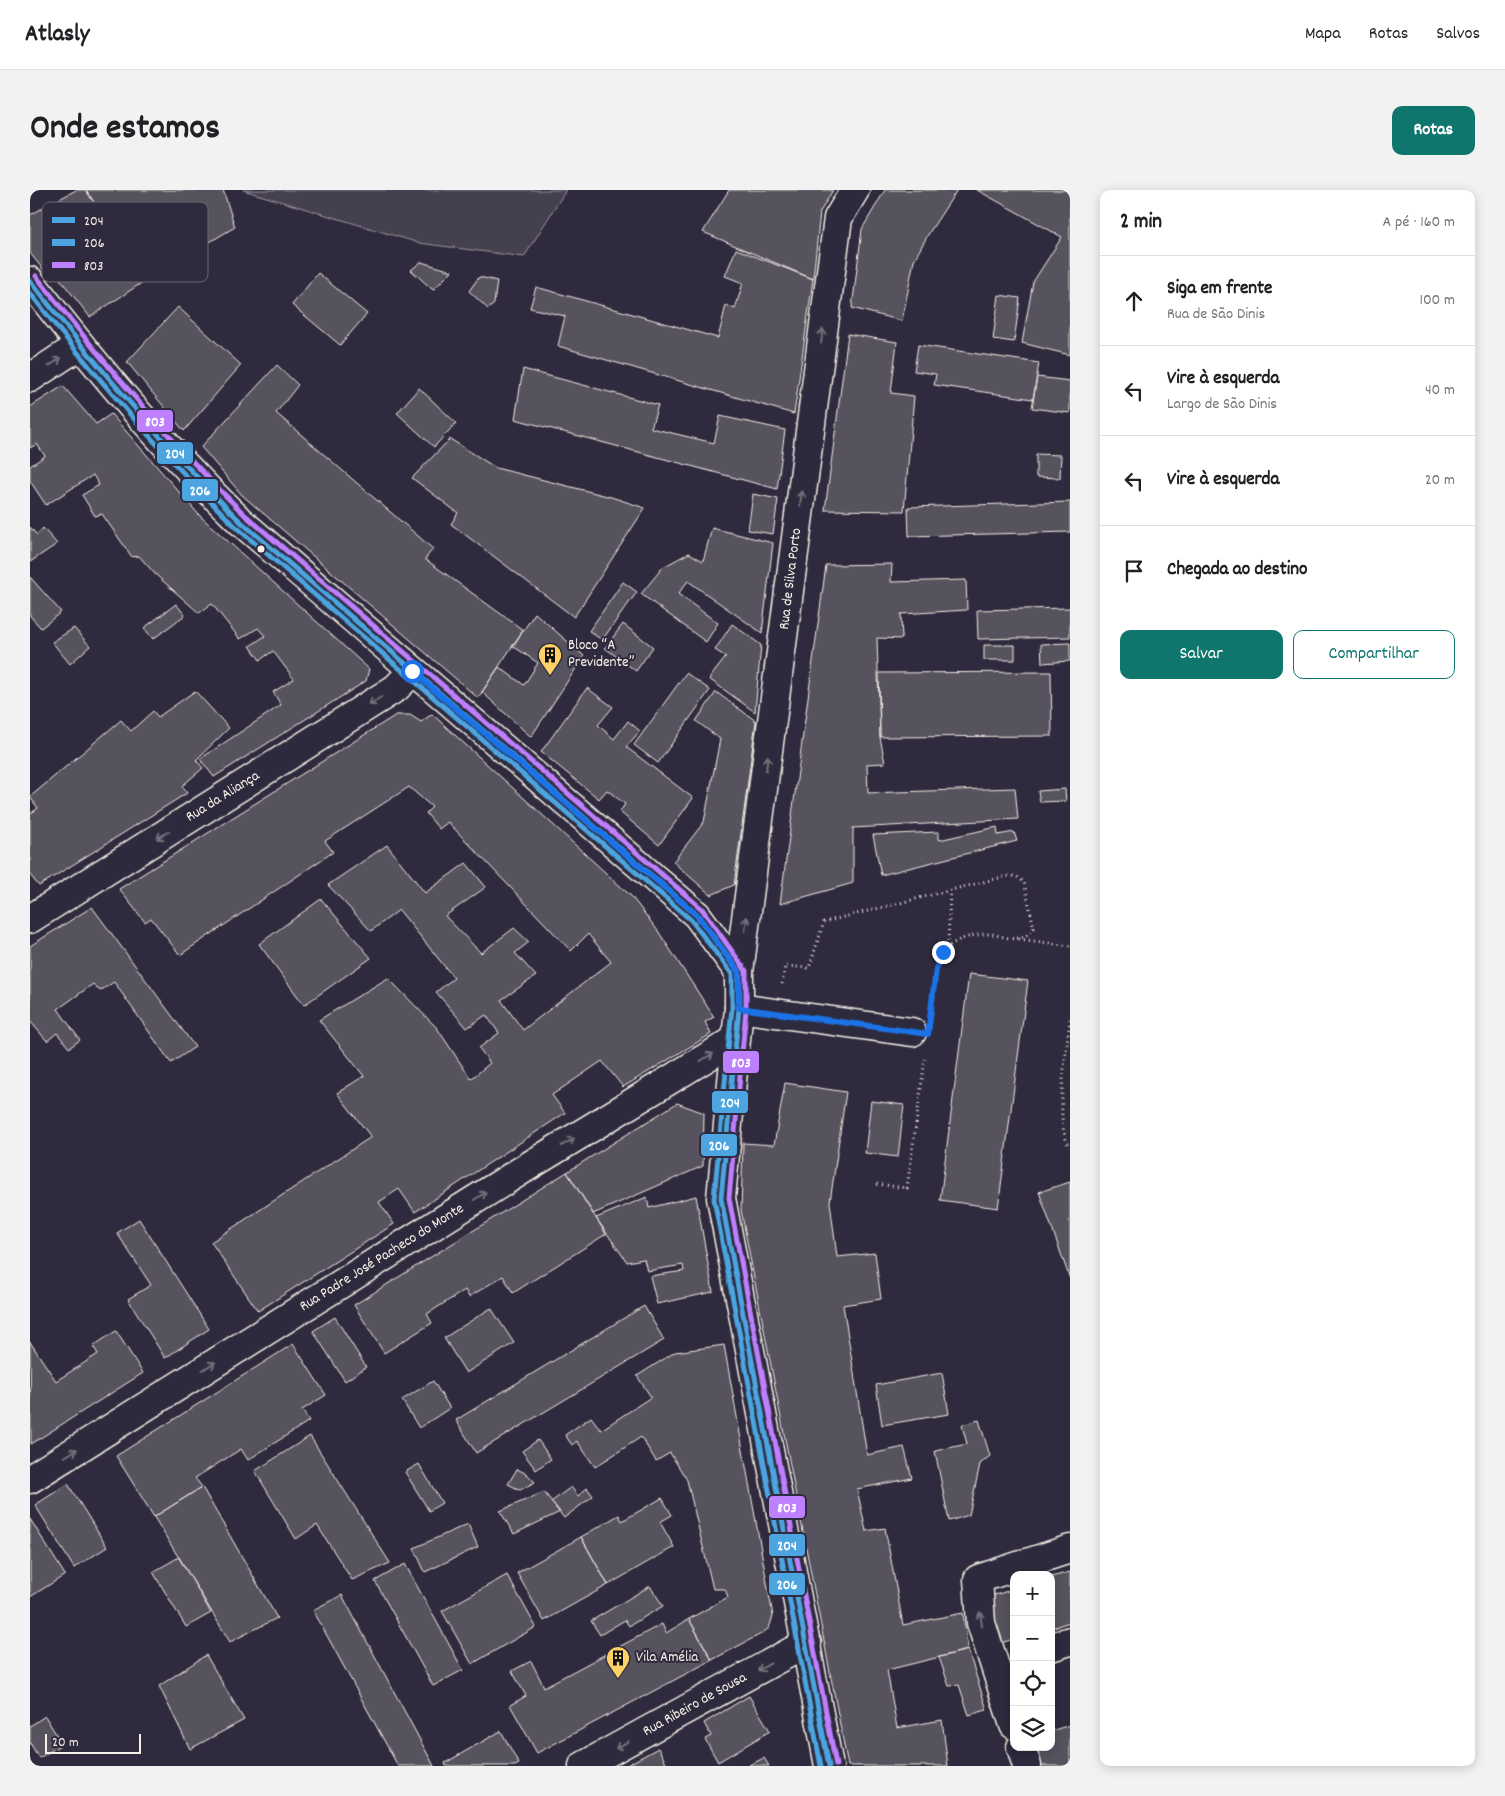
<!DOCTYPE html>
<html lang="pt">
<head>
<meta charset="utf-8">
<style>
  body { margin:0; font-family:Dekko,sans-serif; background:#f2f2f2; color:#202124 }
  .controls { position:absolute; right:15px; bottom:15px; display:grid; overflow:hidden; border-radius:10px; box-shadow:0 2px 12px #0003 }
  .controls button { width:45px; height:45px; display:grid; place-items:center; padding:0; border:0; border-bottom:1px solid #e0e0e0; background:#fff; color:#202124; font:25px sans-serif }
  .scale { position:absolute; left:15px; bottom:12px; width:96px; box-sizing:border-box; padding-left:5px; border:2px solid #f4f1e8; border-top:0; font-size:14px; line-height:18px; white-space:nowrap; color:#f4f1e8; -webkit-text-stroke:4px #2f2a3d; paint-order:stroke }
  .stop { position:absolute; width:15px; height:15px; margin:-11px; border:4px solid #1a73e8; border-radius:50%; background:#fff }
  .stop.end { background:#1a73e8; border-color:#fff; box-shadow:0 1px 5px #0008 }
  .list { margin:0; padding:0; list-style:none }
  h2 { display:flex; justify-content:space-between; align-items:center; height:65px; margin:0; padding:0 20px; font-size:21px }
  h2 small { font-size:16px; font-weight:400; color:#757577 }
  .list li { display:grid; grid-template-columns:32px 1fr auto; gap:15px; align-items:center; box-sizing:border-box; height:90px; padding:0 20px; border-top:1px solid #e0e0e0 }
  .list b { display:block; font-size:19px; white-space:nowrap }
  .list p { margin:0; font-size:16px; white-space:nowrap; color:#757577 }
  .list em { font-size:16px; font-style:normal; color:#757577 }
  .actions { display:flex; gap:10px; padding:15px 20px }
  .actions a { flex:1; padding:11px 0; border:1px solid #0f766e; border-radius:10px; text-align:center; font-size:18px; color:#0f766e }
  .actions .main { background:#0f766e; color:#fff }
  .icon { flex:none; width:28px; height:28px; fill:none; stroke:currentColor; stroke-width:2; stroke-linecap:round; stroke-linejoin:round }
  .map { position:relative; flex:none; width:1040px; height:1576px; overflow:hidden; border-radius:10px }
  header { display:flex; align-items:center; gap:30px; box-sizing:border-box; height:70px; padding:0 25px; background:#fff; border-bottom:1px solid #e0e0e0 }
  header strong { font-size:24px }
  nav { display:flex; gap:28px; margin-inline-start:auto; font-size:18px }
  .intro { display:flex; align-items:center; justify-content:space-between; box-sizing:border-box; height:120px; padding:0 30px }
  h1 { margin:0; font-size:35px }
  .button { padding:12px 22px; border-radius:10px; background:#0f766e; color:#fff; font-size:18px; font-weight:700 }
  main { display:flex; gap:30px; padding:0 30px }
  aside { flex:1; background:#fff; border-radius:10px; box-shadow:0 2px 12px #0003 }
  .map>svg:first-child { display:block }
  .green { fill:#454050; stroke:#9c989c }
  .building { fill:#56525f; stroke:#f4f1e8 }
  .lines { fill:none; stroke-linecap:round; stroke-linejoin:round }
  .minor-casing { stroke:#f4f1e8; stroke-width:31 }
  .tertiary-casing { stroke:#f4f1e8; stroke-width:31 }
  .path { stroke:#f4f1e8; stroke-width:3; stroke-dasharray:1 4; stroke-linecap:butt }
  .minor { stroke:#2f2a3d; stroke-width:28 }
  .tertiary { stroke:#2f2a3d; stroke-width:28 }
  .bus-1-casing { stroke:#2f2a3d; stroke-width:9 }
  .bus-2-casing { stroke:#2f2a3d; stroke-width:9 }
  .bus-3-casing { stroke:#2f2a3d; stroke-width:9 }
  .bus-1 { stroke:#4ca5e0; stroke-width:5 }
  .bus-2 { stroke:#4ca5e0; stroke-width:5 }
  .bus-3 { stroke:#bf80ff; stroke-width:5 }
  .oneway { stroke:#747079 }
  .route { stroke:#1a73e8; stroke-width:6 }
  .bus-dot { fill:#f4f1e8; stroke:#2f2a3d; stroke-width:2 }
  .labels { text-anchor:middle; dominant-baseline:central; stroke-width:4; stroke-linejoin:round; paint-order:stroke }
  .street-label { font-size:15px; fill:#f4f1e8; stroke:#2f2a3d }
  .poi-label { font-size:15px; fill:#f4f1e8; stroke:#2f2a3d; text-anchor:start }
  .key { fill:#2f2a3d; stroke:#6a6670; stroke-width:1 }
  .key-label { font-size:14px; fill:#f4f1e8 }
  .line-badge { stroke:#2f2a3d; stroke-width:2 }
  .badge-label { font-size:14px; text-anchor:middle; font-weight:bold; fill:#fff }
</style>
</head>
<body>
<header>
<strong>Atlasly</strong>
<nav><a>Mapa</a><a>Rotas</a><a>Salvos</a></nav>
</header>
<div class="intro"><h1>Onde estamos</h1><a class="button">Rotas</a></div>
<main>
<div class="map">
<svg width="1040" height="1576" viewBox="0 0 1040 1576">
  <rect width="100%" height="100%" fill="#2f2a3d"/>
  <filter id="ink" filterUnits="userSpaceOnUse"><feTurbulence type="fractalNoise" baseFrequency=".02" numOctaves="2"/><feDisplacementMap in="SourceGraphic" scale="10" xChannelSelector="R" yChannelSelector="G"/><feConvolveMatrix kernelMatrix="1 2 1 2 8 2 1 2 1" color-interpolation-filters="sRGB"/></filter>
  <g filter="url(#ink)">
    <!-- green -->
    <path class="green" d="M213,0h323l-42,67 -105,-14z"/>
    <!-- building -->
    <path class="building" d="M46,0h10l27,42 39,44 -62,41 -38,-48 -6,4 -16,-20v-38z
      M56,0h137l12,37 -83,49 -39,-44z
      M699,0h104l-13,22 -7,67 -110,-47z
      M855,0h72l-28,43 -15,27 -12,61 -50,-13 10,-79z
      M947,0h93v165l-48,-12 11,-61 29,-45z
      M706,59l77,30 -19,135 -236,-68 7,-30 -35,-8 6,-21 182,51 8,-33 9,4 8,-26 -18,-7z
      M391,72l31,9 -19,19 -22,-20z
      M288,83l49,41 -27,31 -48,-40z
      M449,87l18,4 -3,23 -6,5 -19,-18z
      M969,105l21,3 -6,44 -21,-3z
      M148,117l63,58 -57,66 -57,-69z
      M818,144l49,8 -6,51 23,3 -10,115 -79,-1z
      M888,155l121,18 -6,36 -99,-14 2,-11 -22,-3z
      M247,175l21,20 -22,28 157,136 -8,10 98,71 -45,68 -236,-203 -41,-48z
      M493,179l135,36 -7,23 63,15 6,-27 65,14 -8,59 -262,-70z
      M1007,187l33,4v32l-38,-5z
      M33,196l33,38 15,-10 89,102 169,153 -3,12 -152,96 -14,-18 81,-54 -8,-13 21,-13 -21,-28 -13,9 -10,-14 15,-10 -7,-8 -18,11 -28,-35 -13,9 -44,-39 -16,-18 -7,1 -30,-43 -7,2 -13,-21 17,-10 -6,-10 -47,30 -16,-24v-15l15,-10 -8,-12 -7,4v-41z
      M389,198l37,35 -22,24 -37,-34z
      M420,249l46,29 115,29 34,11 -71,109 -123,-93 7,-11 -46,-35z
      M1006,264l25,1 -1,23 -24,-1z
      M723,304l25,5 -5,35 -25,-4z
      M1040,312v30l-161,4 -1,-29z
      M0,337l7,8 6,-7 14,16 -27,18z
      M682,338l61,15 -11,90 -74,-52 -10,13 40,29 -12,19 -65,-48 22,-27 26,-14 14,8z
      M862,374l-1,18 75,-2 1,30 -66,4 1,25 -25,-1 3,99 5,26 -18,1 1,29 147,-5 3,31 -165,9v55l-73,21 46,-339z
      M0,387l31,35 -20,16 -11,-12z
      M593,392l14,10 -35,48 -13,-9z
      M146,414l9,11 -32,24 -9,-11z
      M1040,418v29l-92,2 -1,-29z
      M505,423l49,43 -53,81 -49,-45 17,-25 25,18 14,-22 -25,-17z
      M593,434l30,23 -17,24 -31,-23z
      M702,434l29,21 -6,67 -46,-33 17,-22 -11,-7z
      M44,438l16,18 -20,18 -18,-22z
      M1040,453v18l-28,2 -1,-19z
      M954,455h31v15h-31z
      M1021,482l1,64 -172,1 -1,-64z
      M656,483l24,17 -52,73 -24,-18z
      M557,498l26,19 -15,18 16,14 14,-18 12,10 -14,16 67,51 -34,47 -39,-33 5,-8 -18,-14 -8,9 -58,-47z
      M165,501l34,37 -33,32 7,8 -21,18 5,7 -148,93 -9,-11v-61l8,-6 -8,-11 91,-77 10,11 22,-20 5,6z
      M686,502l40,29 -22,164 -23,10 -38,-33 31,-40 16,-83 -24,-18z
      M402,524l199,182 27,35 56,86 -9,5 6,12 -88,53 -21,-26 -50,34 13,18 -150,99 -16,-23 -20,13 15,22 -136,87 -47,-69 160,-105 -34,-44 27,-17 -45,-56 69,-42 49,50 34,51 19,-16 -11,-15 20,-15 -13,-18 -19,13 -31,-36 18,-14 -55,-68 -28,21 -43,-46 59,-40 38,48 41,-30 20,24 -41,29 36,37 33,-25 15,14 -14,11 21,23 -35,24 22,30 88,-68 -23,-28 -17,17 -123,-129 -9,7 -13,-16 6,-6 -23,-20 -84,54 8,11 -153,103 -29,-37 -6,4 -26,-33 277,-174h14l11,7z
      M1035,599l1,12 -26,1 -2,-11z
      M967,637l1,8 16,-3 3,9 -136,34 -8,-40 66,-3v8z
      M291,709l50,59 -67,47 -45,-61z
      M62,717l103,140 -24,16 -57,-81 -14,9 -7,-7 -35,25 22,31 -11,8 -12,-15 -10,8 -17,-20v-75z
      M939,784l59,7 -30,227 -58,-8z
      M755,893l61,9 -16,110 7,55 38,-4 6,46 -38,6 24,150 37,-8 8,31 -55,11 9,42 19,-3 18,97 60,-12 5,37 -81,20 10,58 45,-8 6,46h-100l-107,-556 2,-67 31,2z
      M841,911l33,4 -6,52 -33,-4z
      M647,913l27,10 -1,53 -110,48 -26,-42z
      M537,982l39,62 -93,59 -10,-17 -34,21 -4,-7 -38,24 5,9 -48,30 -30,-48z
      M1040,992v97l-31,-87z
      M666,1006l17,96 -56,12 -7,-28 34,-5 -1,-6 -36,6 -3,-12 -17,3 -31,-44 51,-21 2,11z
      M109,1029l70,110 -44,29 -37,-59 23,-14 -34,-52z
      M614,1116l20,34 -188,113 -20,-33z
      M461,1118l23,35 -48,30 -22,-35z
      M305,1127l31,50 -21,14 -32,-50z
      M86,1141l27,42 -112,71 -1,-102 26,39 42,-27 -5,-8z
      M263,1154l33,51 -24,15 7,11 -61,39 -7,-11 -46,29 7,9 -48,30 -38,-61z
      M694,1155l49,271 -4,12 -8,6 -49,26 -23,-41 39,-22 -3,-8h-12l-26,-109 -17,-27 -14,8 -15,-24 -46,30 -18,-26 -5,4 -7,-10 26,-18 10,13 50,-33 -14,-21 38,-24z
      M912,1183l7,41 -67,11 -6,-40z
      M403,1191l17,27 -31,20 -17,-28z
      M949,1230l11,36 -10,8 -11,51 -20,6 -14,-70 32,-7 -5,-19z
      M280,1246l80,127 -38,17 -35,-55 -21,14 -41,-68z
      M508,1250l13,19 -15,11 -14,-19z
      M389,1274l23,39 -13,8 -24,-39z
      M487,1279l10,5 8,8 -15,8 -12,-6z
      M38,1294l39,63 -33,21 -39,-63z
      M172,1297l75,131 -47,24 -76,-125z
      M541,1297l7,9 9,-8 6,8 -29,22 -13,-16z
      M514,1302l16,20 -46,22 -14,-23z
      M632,1308l10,17 -12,7 14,25 -66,38 -27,-48 38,-22 3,6z
      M0,1329l35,56 -35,22z
      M438,1334l10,23 -53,25 -11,-24z
      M551,1347l27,48 -64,36 -27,-48z
      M149,1367l32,56 -25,14 -33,-55z
      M375,1374l58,106 -30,16 -58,-105z
      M1040,1382v50l-19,6v-51z
      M477,1385l29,52 -64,37 -30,-53z
      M620,1396l13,20 -34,20 -4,-6 -25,15 -9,-14z
      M984,1399v50l-23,7 -12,-46z
      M312,1405l92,171h-36l-85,-156z
      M659,1429l23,41 -175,93 -27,-48 16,-9 -14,-25 19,-10 13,26 118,-63 4,9z
      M938,1460l19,60 -18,5 -10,-30 -10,1 -10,-29z
      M176,1465l38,65 -54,29 -31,-63z
      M719,1506l21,35 -52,31 -13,-23 6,-3 -7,-13z
      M15,1526l17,28 -23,14 -9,-15v-17z
      M1040,1535v41h-40l-6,-19h27v-16z
      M471,1541l18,33 -4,2h-69l-1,-3z
      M628,1558l10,18h-40l-1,-1z
      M734,1568l5,8h-19l-1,-1z"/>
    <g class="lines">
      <!-- minor casing -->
      <g class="minor-casing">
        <path id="minor" d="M0,188l50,-33
          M0,729l366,-231 17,-17
          M709,782l99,-754 17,-28
          M709,818l173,24
          M0,1289l497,-312 208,-127
          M1021,1457l19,-6
          M984,1535l-33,-102 -3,-44 92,-30
          M991,1557l6,19
          M553,1576l224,-123"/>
      </g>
      <!-- tertiary casing -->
      <g class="tertiary-casing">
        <path id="tertiary" d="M0,91c65,84 133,166 210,240l457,394 42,57v36l-18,190 108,568"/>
      </g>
      <!-- path -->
      <path class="path" d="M989,749l51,7
        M918,756l2,-55
        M752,794l3,-18 24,2 15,-46 183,-46h9l8,6 10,46c-5,6 -8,9 -16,10 -8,2 -18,-3 -27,-4 -20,0 -44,6 -52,26 -6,16 -6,34 -8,51
        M1040,829c-3,30 -17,105 0,128
        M847,994l30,4 18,-129"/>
      <!-- minor -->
      <use href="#minor" class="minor"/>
      <!-- tertiary -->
      <use href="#tertiary" class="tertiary"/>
      <!-- bus-1 casing -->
      <g class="bus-1-casing">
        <path id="bus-1" d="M0,91c66,84 134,165 210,240l457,394 42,57v36l-18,190 108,568"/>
      </g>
      <!-- bus-2 casing -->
      <g class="bus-2-casing">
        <path id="bus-2" d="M0,103c64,82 131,160 205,233l456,394 41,54v34l-18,191 107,567"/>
      </g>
      <!-- bus-3 casing -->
      <g class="bus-3-casing">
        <path id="bus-3" d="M6,86c65,84 133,165 209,239l457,394 44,62v38l-17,189 107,567"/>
      </g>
      <!-- bus-1 -->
      <use href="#bus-1" class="bus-1"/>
      <!-- bus-2 -->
      <use href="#bus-2" class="bus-2"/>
      <!-- bus-3 -->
      <use href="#bus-3" class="bus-3"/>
    </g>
    <!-- one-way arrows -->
    <defs><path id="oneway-shaft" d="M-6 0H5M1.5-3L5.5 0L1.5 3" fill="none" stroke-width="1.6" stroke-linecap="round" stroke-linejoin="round" transform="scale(1.25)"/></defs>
    <g class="oneway">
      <use href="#oneway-shaft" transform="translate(792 146) rotate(-83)"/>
      <use href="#oneway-shaft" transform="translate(25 172) rotate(-33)"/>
      <use href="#oneway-shaft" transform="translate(771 308) rotate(-83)"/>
      <use href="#oneway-shaft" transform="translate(345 511) rotate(148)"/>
      <use href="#oneway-shaft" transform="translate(737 573) rotate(-83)"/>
      <use href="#oneway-shaft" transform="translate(133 645) rotate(148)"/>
      <use href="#oneway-shaft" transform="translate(716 734) rotate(-83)"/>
      <use href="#oneway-shaft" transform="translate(677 867) rotate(-31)"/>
      <use href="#oneway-shaft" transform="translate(538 952) rotate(-31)"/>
      <use href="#oneway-shaft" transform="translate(450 1006) rotate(-32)"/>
      <use href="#oneway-shaft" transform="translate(179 1176) rotate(-32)"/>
      <use href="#oneway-shaft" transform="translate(41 1263) rotate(-32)"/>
      <use href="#oneway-shaft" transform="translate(951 1429) rotate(-98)"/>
      <use href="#oneway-shaft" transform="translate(734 1477) rotate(151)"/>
      <use href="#oneway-shaft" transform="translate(592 1555) rotate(151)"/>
    </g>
  </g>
  <g class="lines" filter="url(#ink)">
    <!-- route -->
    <path class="route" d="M382,481l285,244 42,57v36l189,26 8,-65 7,-17"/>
  </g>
  <!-- icons -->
  <defs>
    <g id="building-pin" transform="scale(1.25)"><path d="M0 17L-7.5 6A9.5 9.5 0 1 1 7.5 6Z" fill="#ffd166" stroke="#2f2a3d"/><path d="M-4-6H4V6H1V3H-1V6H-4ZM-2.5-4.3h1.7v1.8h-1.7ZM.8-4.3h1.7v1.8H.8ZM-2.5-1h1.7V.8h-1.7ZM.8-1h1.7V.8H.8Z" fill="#111"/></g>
  </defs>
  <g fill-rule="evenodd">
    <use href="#building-pin" x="520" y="465"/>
    <use href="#building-pin" x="588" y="1468"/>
  </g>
  <!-- markers -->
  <circle class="bus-dot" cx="231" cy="359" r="4.5"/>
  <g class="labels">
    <!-- street labels -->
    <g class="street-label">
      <text transform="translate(761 389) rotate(-83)">Rua de Silva Porto</text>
      <text transform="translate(193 607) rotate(-32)">Rua da Aliança</text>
      <text transform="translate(352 1068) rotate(-32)">Rua Padre José Pacheco do Monte</text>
      <text transform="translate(665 1515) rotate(-29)">Rua Ribeiro de Sousa</text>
    </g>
    <!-- poi labels -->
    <g class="poi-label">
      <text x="538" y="456">Bloco “A<tspan x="538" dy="17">Previdente”</tspan></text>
      <text x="606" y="1468">Vila Amélia</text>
    </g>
  </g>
  <!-- legend -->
  <rect x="12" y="12" width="166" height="80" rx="8" class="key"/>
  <rect x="22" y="27" width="23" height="6" fill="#4ca5e0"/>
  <rect x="22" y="49" width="23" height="7" fill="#4ca5e0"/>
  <rect x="22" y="72" width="23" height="6" fill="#bf80ff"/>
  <g class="key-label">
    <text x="54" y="35">204</text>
    <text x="54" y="57">206</text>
    <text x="54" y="80">803</text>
  </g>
  <g class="line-badge">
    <rect x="106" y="219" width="38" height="24" rx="5" fill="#bf80ff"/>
    <rect x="126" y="251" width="38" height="24" rx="5" fill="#4ca5e0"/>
    <rect x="151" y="288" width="38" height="24" rx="5" fill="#4ca5e0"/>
    <rect x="692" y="860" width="38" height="24" rx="5" fill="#bf80ff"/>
    <rect x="681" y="900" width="38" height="24" rx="5" fill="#4ca5e0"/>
    <rect x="670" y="943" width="38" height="24" rx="5" fill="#4ca5e0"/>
    <rect x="738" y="1305" width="38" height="24" rx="5" fill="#bf80ff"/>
    <rect x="738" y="1343" width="38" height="24" rx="5" fill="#4ca5e0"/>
    <rect x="738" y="1382" width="38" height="24" rx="5" fill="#4ca5e0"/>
  </g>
  <g class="badge-label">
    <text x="125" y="236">803</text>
    <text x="145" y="268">204</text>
    <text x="170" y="305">206</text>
    <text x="711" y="877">803</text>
    <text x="700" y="917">204</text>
    <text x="689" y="960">206</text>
    <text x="757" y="1322">803</text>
    <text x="757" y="1360">204</text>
    <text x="757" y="1399">206</text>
  </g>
</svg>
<div class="controls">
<button>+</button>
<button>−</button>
<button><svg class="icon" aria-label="locate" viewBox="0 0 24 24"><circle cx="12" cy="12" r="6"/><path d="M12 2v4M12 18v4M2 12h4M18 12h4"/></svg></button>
<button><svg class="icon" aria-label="layers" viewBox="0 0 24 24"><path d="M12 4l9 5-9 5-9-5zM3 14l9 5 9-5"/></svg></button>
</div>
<div class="scale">20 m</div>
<div class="stop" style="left:382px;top:481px"></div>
<div class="stop end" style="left:913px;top:762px"></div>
</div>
<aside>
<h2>2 min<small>A pé · 160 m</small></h2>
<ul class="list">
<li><svg class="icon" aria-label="ahead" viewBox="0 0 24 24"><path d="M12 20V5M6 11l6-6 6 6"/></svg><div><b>Siga em frente</b><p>Rua de São Dinis</p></div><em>100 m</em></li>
<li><svg class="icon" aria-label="left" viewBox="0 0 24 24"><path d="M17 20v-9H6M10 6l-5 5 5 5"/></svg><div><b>Vire à esquerda</b><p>Largo de São Dinis</p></div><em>40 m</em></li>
<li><svg class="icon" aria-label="left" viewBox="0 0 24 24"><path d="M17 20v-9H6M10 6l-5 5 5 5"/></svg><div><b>Vire à esquerda</b></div><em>20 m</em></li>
<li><svg class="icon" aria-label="arrive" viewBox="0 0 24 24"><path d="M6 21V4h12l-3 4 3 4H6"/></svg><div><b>Chegada ao destino</b></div></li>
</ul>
<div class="actions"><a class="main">Salvar</a><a>Compartilhar</a></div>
</aside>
</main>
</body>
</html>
